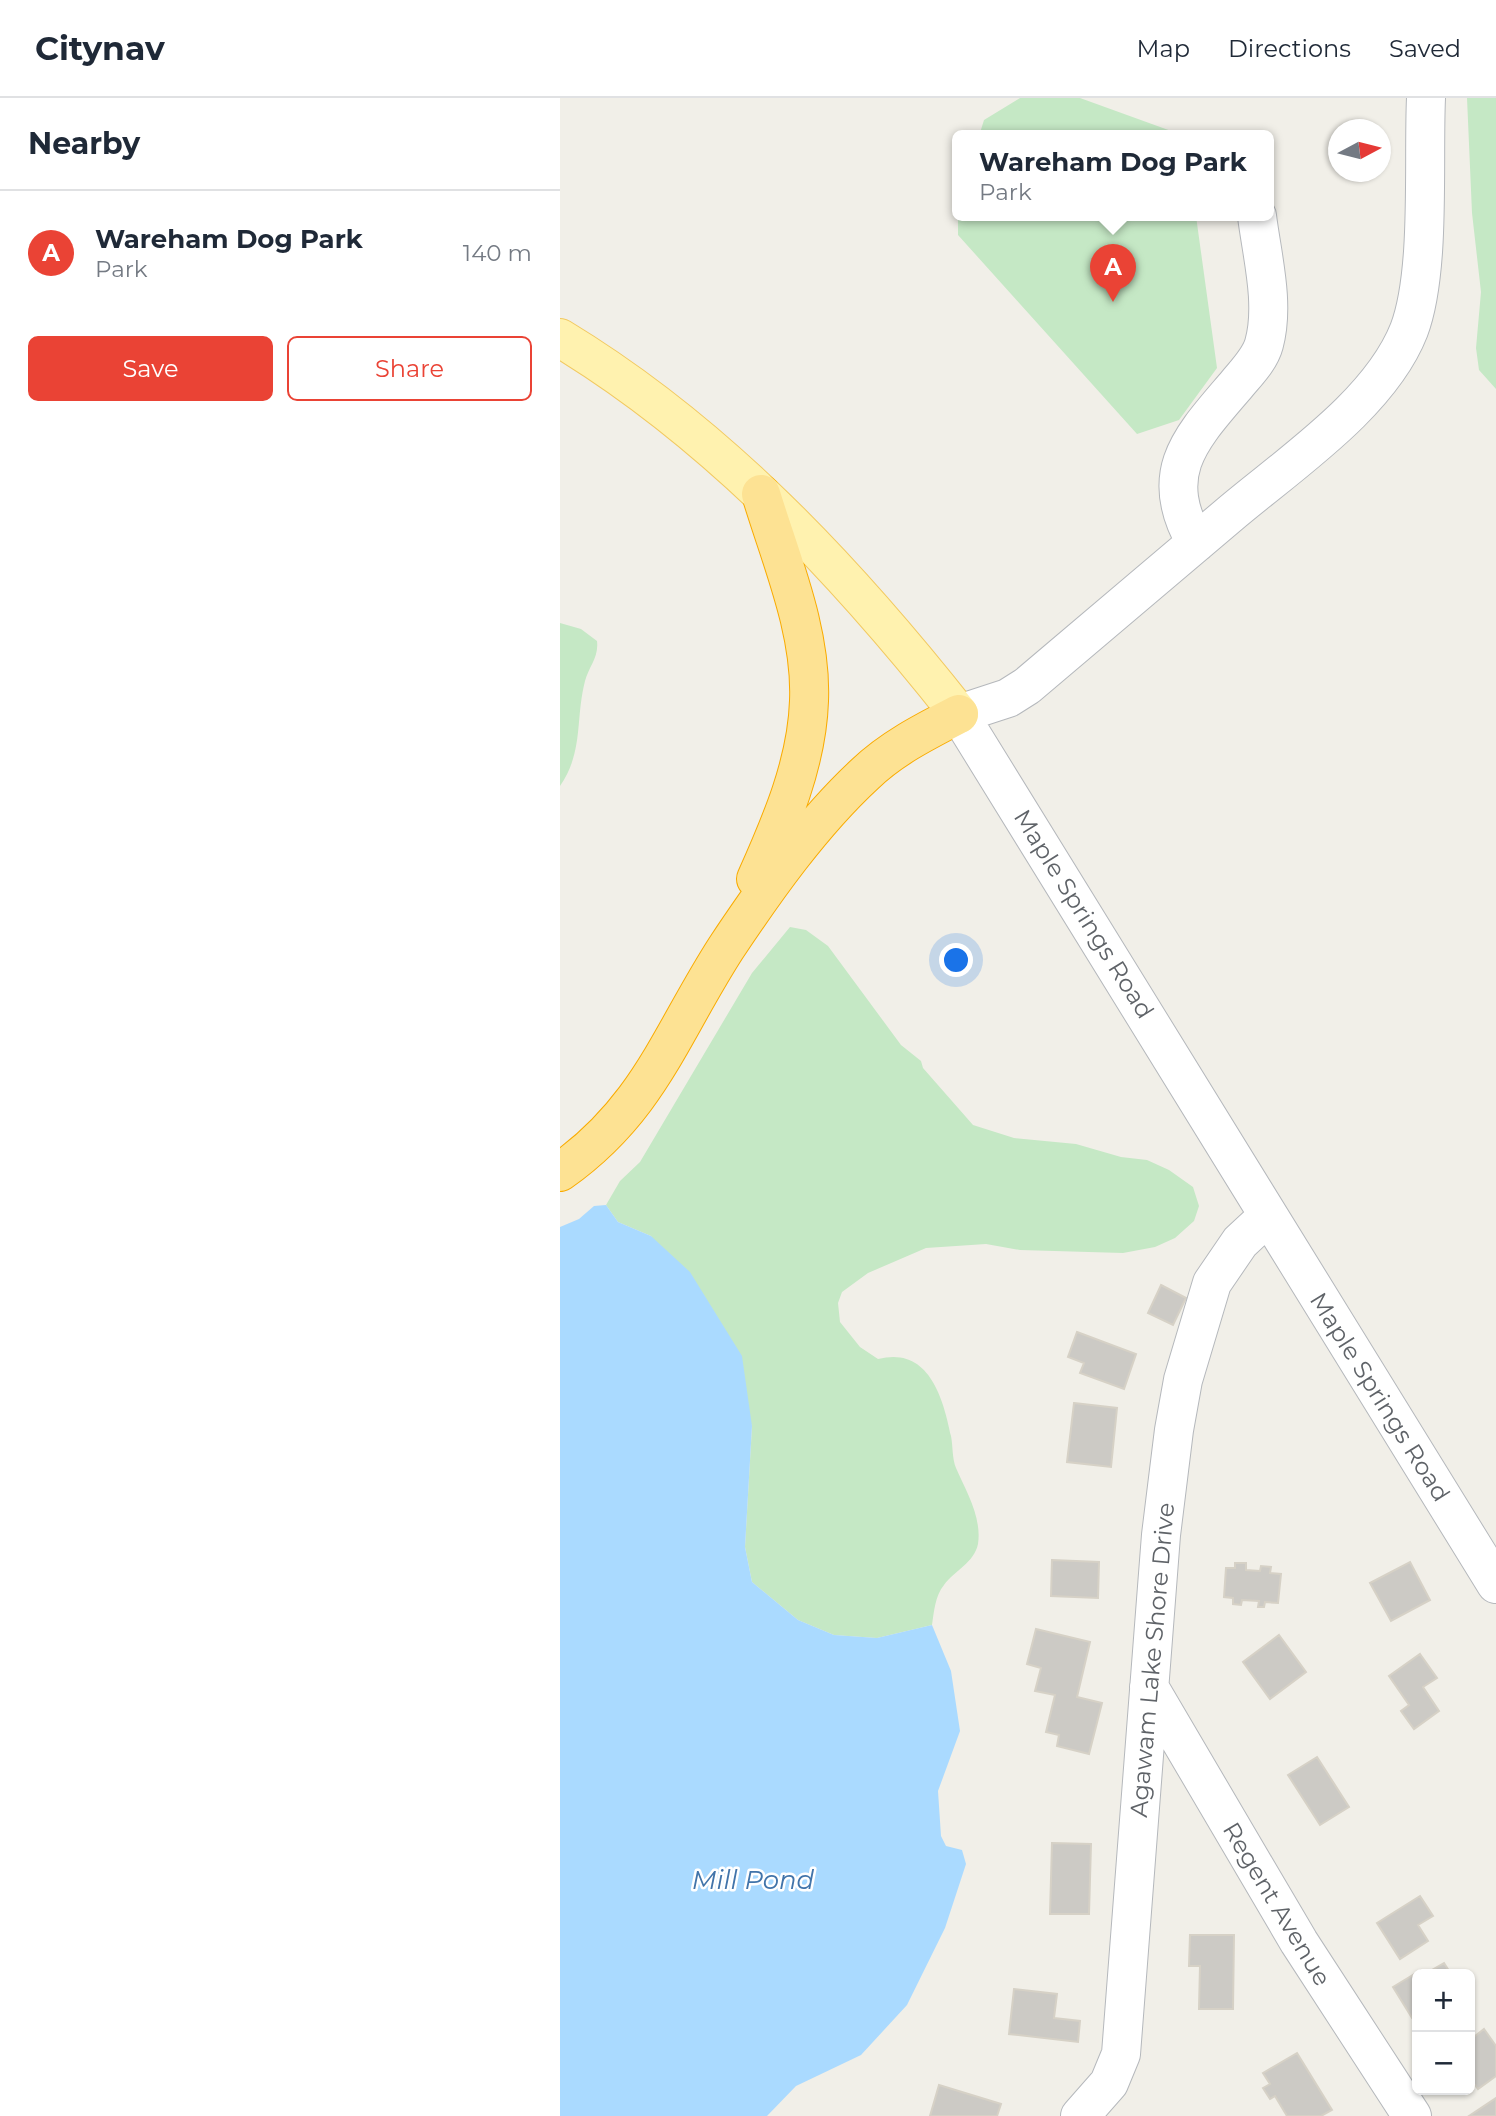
<!DOCTYPE html>
<html lang="en">
<head>
<meta charset="utf-8">
<style>
  body { margin:0; font-family:Montserrat,sans-serif; background:#f6f6f7; color:#1f2937 }
  .controls { position:absolute; right:21px; bottom:21px; display:grid; overflow:hidden; border-radius:10px; box-shadow:0 2px 5px #0004 }
  .controls button { width:63px; height:63px; display:grid; place-items:center; padding:0; border:0; border-bottom:2px solid #e0e1e3; background:#fff; color:#1f2937; font:35px sans-serif }
  .compass { position:absolute; left:768px; top:21px; width:63px; height:63px; border-radius:50%; background:#fff; box-shadow:0 2px 5px #0004; rotate:83deg }
  .you { position:absolute; left:397px; top:863px; width:24px; height:24px; margin:-18px; border:5px solid #fff; border-radius:50%; background:#1a73e8; box-shadow:0 0 0 10px #1a73e833 }
  .badge { display:grid; place-items:center; width:46px; height:46px; border-radius:50%; background:#ea4335; color:#fff; font-size:23px; font-weight:700 }
  .pin { position:absolute; translate:-50% -58px; filter:drop-shadow(0 2px 4px #0008) }
  .pin::after { content:''; position:absolute; top:37px; width:24px; height:21px; background:inherit; clip-path:polygon(0 0,100% 0,50% 100%) }
  .popup { position:absolute; left:392px; top:32px; width:322px; height:91px; box-sizing:border-box; display:grid; place-content:center; border-radius:10px; background:#fff; filter:drop-shadow(0 2px 5px #0005); font-size:23px; white-space:nowrap; color:#747a83 }
  .popup b { font-size:26px; color:#1f2937 }
  .popup::after { content:''; position:absolute; left:50%; top:100%; margin-left:-14px; border:14px solid transparent; border-top-color:#fff }
  .list { margin:0; padding:0; list-style:none }
  h2 { display:flex; justify-content:space-between; align-items:center; height:91px; margin:0; padding:0 28px; font-size:30px }
  h2 small { font-size:23px; font-weight:400; color:#747a83 }
  .list li { display:grid; grid-template-columns:46px 1fr auto; gap:21px; align-items:center; box-sizing:border-box; height:126px; padding:0 28px; border-top:2px solid #e0e1e3 }
  .list b { display:block; font-size:26px; white-space:nowrap }
  .list p { margin:0; font-size:23px; white-space:nowrap; color:#747a83 }
  .list em { font-size:23px; font-style:normal; color:#747a83 }
  .actions { display:flex; gap:14px; padding:21px 28px }
  .actions a { flex:1; padding:16px 0; border:2px solid #ea4335; border-radius:10px; text-align:center; font-size:24px; color:#ea4335 }
  .actions .main { background:#ea4335; color:#fff }
  .map { position:relative; flex:none; width:936px; height:2018px; overflow:hidden }
  header { display:flex; align-items:center; gap:42px; box-sizing:border-box; height:98px; padding:0 35px; background:#fff; border-bottom:2px solid #e0e1e3 }
  header strong { font-size:33px }
  nav { display:flex; gap:38px; margin-inline-start:auto; font-size:24px }
  main { display:flex }
  aside { flex:1; background:#fff }
  .map>svg:first-child { display:block }
  .green { fill:#c5e8c5 }
  .water { fill:#aadaff }
  .building { fill:#cccac5; stroke:#d6d1c6; stroke-width:2 }
  .lines { fill:none; stroke-linecap:round; stroke-linejoin:round }
  .minor-casing { stroke:#b5b8bc; stroke-width:40 }
  .major-casing { stroke:#f2c960; stroke-width:40 }
  .highway-casing { stroke:#f9ab00; stroke-width:40 }
  .minor { stroke:#fff; stroke-width:38 }
  .major { stroke:#fff2af; stroke-width:38 }
  .highway { stroke:#fde293; stroke-width:38 }
  .labels { text-anchor:middle; dominant-baseline:central; stroke-width:5; stroke-linejoin:round; paint-order:stroke }
  .street-label { font-size:24px; fill:#5f6368; stroke:#fff }
  .water-label { font-size:26px; font-style:italic; fill:#4174aa; stroke:#fff }
</style>
</head>
<body>
<header>
<strong>Citynav</strong>
<nav><a>Map</a><a>Directions</a><a>Saved</a></nav>
</header>
<main>
<aside>
<h2>Nearby<small></small></h2>
<ul class="list">
<li><span class="badge">A</span><div><b>Wareham Dog Park</b><p>Park</p></div><em>140 m</em></li>
</ul>
<div class="actions"><a class="main">Save</a><a>Share</a></div>
</aside>
<div class="map">
<svg width="936" height="2018" viewBox="0 0 936 2018">
  <rect width="100%" height="100%" fill="#f1efe8"/>
  <!-- green -->
  <path class="green" d="M460,0h60l105,38h-206l5,-16z
    M907,0h29v291l-17,-19 -3,-22 5,-56 -9,-79z
    M398,118h238l21,152 -38,52 -42,14 -179,-199z
    M0,525l21,6 16,12c2,16 -8,25 -12,40 -10,39 -1,70 -25,105z
    M230,829l16,3 22,16 73,99 20,16 2,7 50,57 41,13 62,6 45,13 26,3 22,10 24,17 6,19 -5,15 -19,17 -20,9 -32,6 -103,-3 -34,-6 -60,4 -58,25 -26,19 -4,11 2,19 20,25 18,12c50,-13 65,37 73,77 2,10 1,23 5,32 10,23 26,49 22,76 -4,19 -23,26 -34,41 -9,11 -10,27 -12,40l-55,13 -43,-3 -36,-15 -46,-38 -7,-35 7,-121 -101,-190 -33,-14 -12,-17 14,-24 20,-19 112,-189z"/>
  <!-- water -->
  <path class="water" d="M46,1107l12,17 33,14 39,36 52,84 10,70 -7,121 7,35 46,38 36,15 43,3 55,-13 19,46 9,60 -22,60 3,45 5,10 16,4 4,14 -21,64 -38,77 -46,50 -65,31 -29,30h-207v-889l19,-8 15,-13z"/>
  <!-- building -->
  <path class="building" d="M601,1187l25,13 -13,27 -25,-12z
    M517,1234l59,22 -12,35 -44,-16 4,-10 -16,-6z
    M514,1305l43,5 -6,59 -44,-5z
    M492,1462l47,2 -1,36 -47,-2z
    M850,1464l20,38 -39,21 -21,-38z
    M675,1465h11v7l14,1 1,-5 10,1 -1,6 11,1 -3,29 -13,-1 -1,5h-6l1,-6 -17,-1 -1,5 -8,-1v-6l-9,-1 2,-29h9z
    M476,1531l54,13 -13,55 25,6 -13,51 -32,-8 2,-11 -13,-3 9,-37 -20,-4 6,-23 -14,-4z
    M719,1537l27,37 -36,27 -27,-37z
    M860,1556l17,24 -14,9 16,24 -25,18 -13,-18 8,-6 -20,-29z
    M757,1659l32,50 -29,18 -32,-50z
    M492,1745l39,1 -2,70h-39z
    M860,1798l13,20 -15,9 10,16 -28,18 -23,-36z
    M630,1837h44l-1,74h-34l1,-43h-11z
    M884,1865l7,11h-26z
    M861,1872l3,4h-7v41l-5,3 -19,-31z
    M454,1891l43,5 -3,24 26,3 -2,21 -69,-8z
    M924,1931l12,17v30l-18,13 -8,-11v-38z
    M737,1955l35,57 -11,6h-34l-12,-20 -5,3 -7,-11 7,-4 -7,-11z
    M379,1987l62,19 -4,12h-67z
    M936,2000v18h-27z"/>
  <g class="lines">
    <!-- minor casing -->
    <g class="minor-casing">
      <path id="minor" d="M866,0c-3,64 5,174 -17,232 -29,74 -120,134 -179,184 -68,57 -135,115 -203,172l-19,12 -49,16 537,870
        M636,445c-41,-71 -4,-106 41,-159 10,-12 23,-25 27,-40 11,-40 -2,-88 -7,-128
        M589,1589l150,255 113,174
        M520,2018l29,-33 12,-29 40,-519 13,-105 9,-50 29,-97 28,-41 28,-26"/>
    </g>
    <!-- major casing -->
    <g class="major-casing">
      <path id="major" d="M0,240c157,95 286,233 399,376"/>
    </g>
    <!-- highway casing -->
    <g class="highway-casing">
      <path id="highway" d="M196,781c25,-56 51,-116 53,-178 3,-70 -28,-141 -48,-207
        M0,1074c89,-63 110,-137 166,-224 40,-60 86,-125 139,-174 27,-26 61,-43 94,-60"/>
    </g>
    <!-- minor -->
    <use href="#minor" class="minor"/>
    <!-- major -->
    <use href="#major" class="major"/>
    <!-- highway -->
    <use href="#highway" class="highway"/>
  </g>
  <g class="labels">
    <!-- street labels -->
    <g class="street-label">
      <text transform="translate(524 816) rotate(58)">Maple Springs Road</text>
      <text transform="translate(820 1299) rotate(58)">Maple Springs Road</text>
      <text transform="translate(592 1562) rotate(-85)">Agawam Lake Shore Drive</text>
      <text transform="translate(717 1806) rotate(59)">Regent Avenue</text>
    </g>
    <!-- water labels -->
    <g class="water-label">
      <text x="193" y="1782">Mill Pond</text>
    </g>
  </g>
</svg>
<div class="controls">
<button>+</button>
<button>−</button>
</div>
<svg class="compass" viewBox="-18 -18 36 36"><path d="M0-13l5 13h-10z" fill="#e53935"/><path d="M0 13l5-13h-10z" fill="#747a83"/></svg>
<div class="you"></div>
<div class="pin badge" style="left:553px;top:204px">A</div>
<div class="popup"><b>Wareham Dog Park</b>Park</div>
</div>
</main>
</body>
</html>
